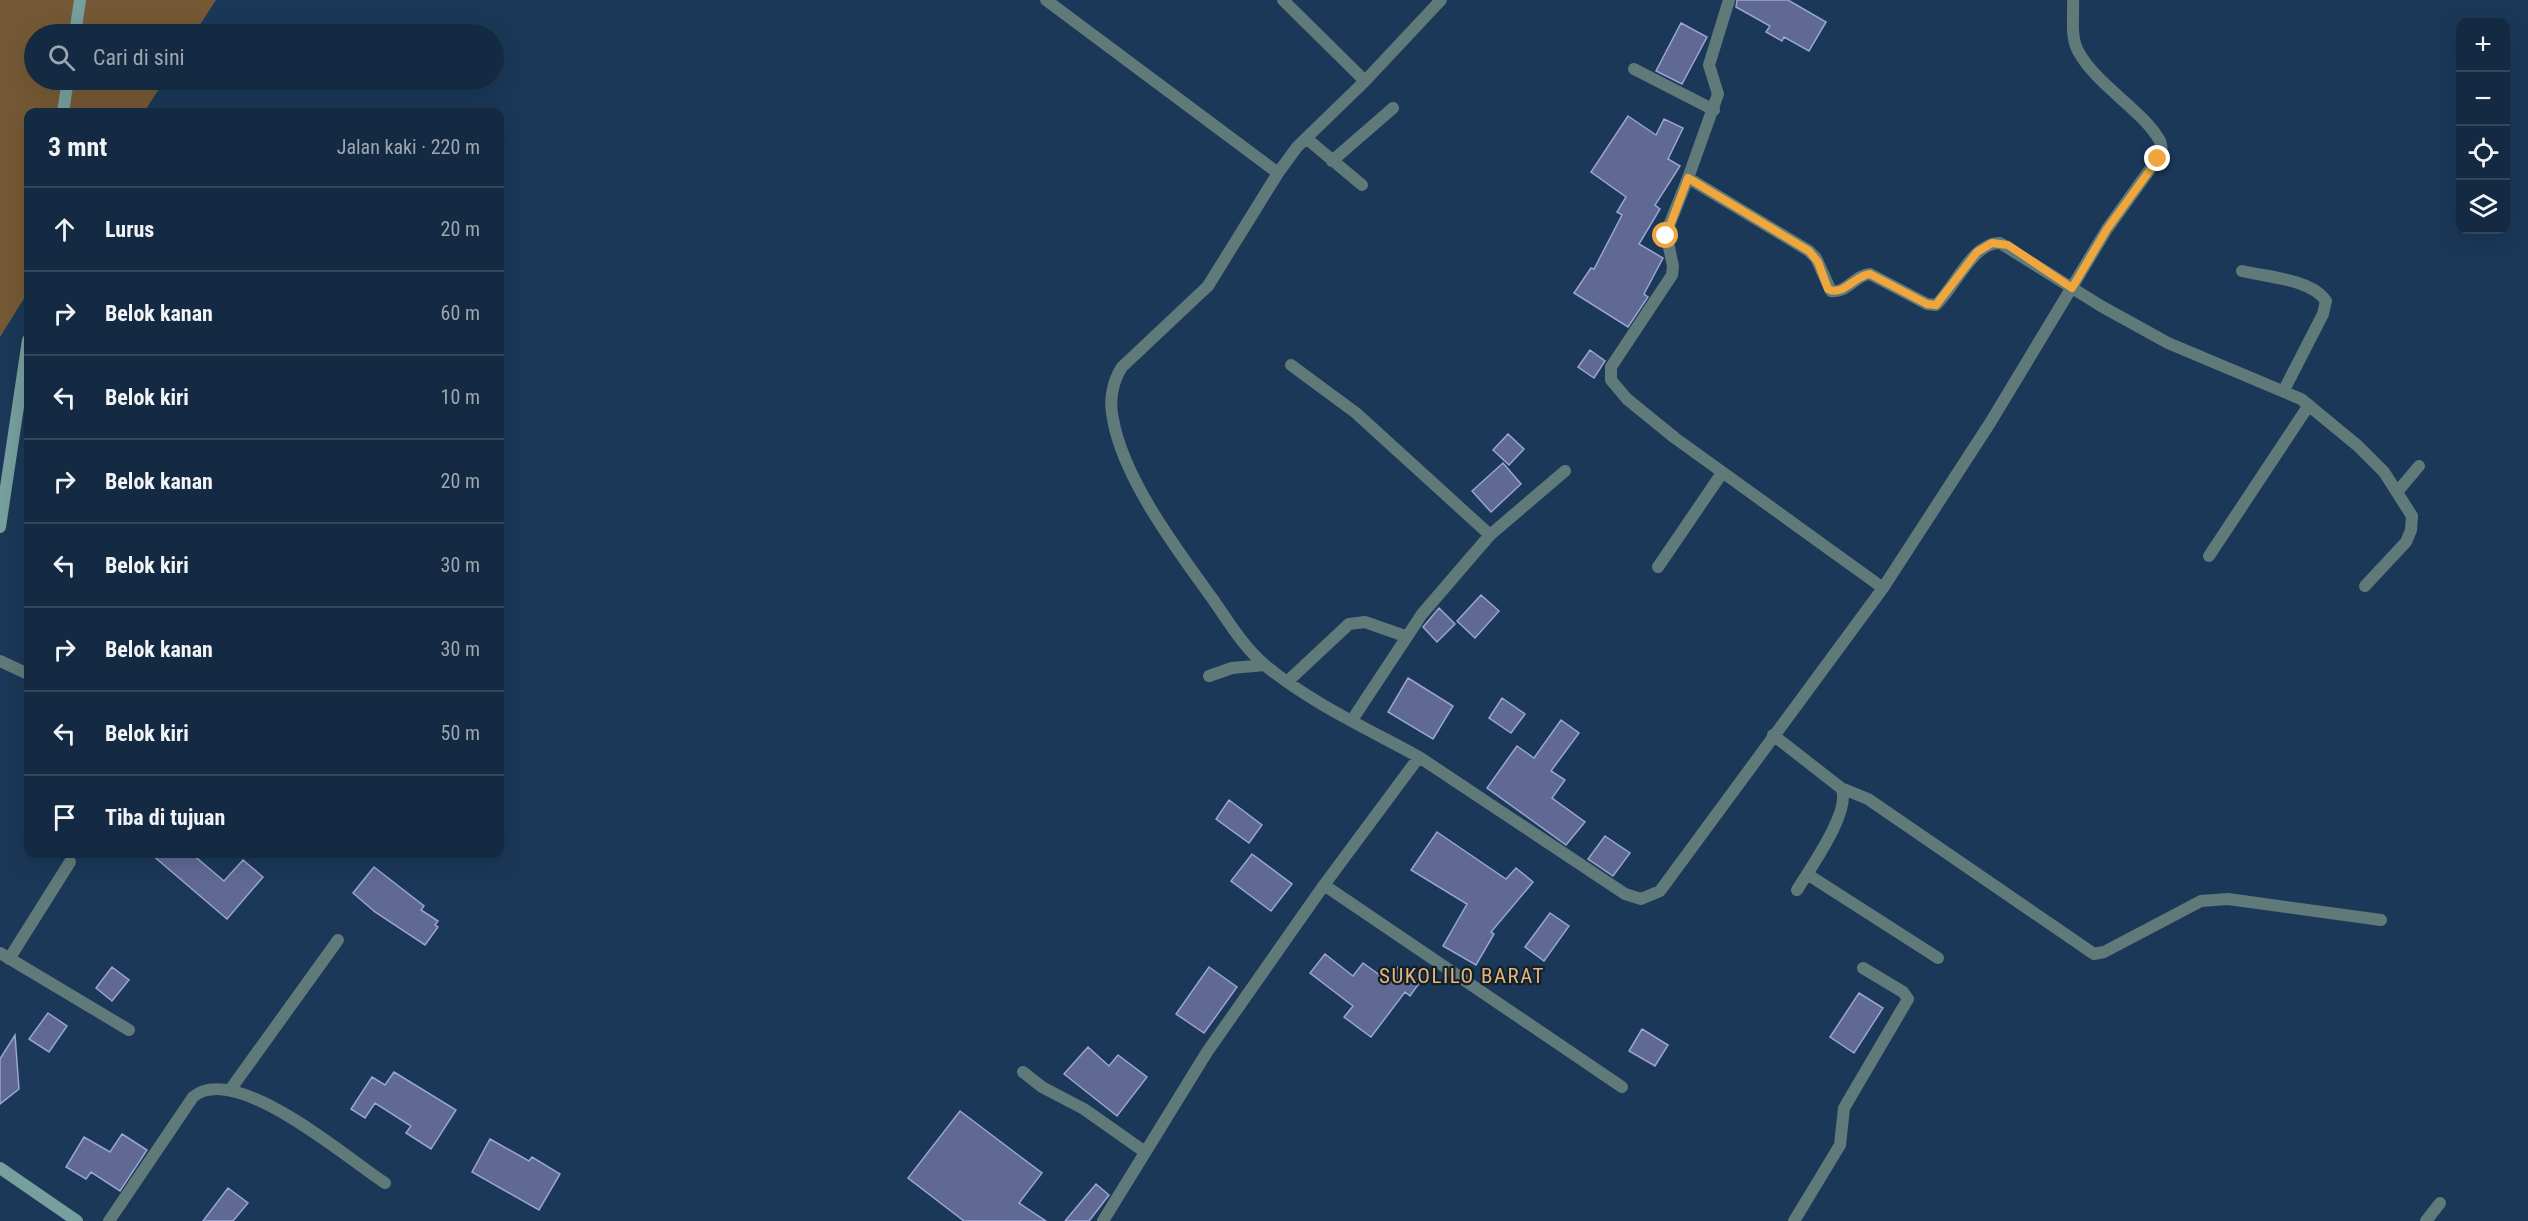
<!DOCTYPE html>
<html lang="id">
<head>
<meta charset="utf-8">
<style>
  body { margin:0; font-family:"Roboto Condensed",sans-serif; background:#1d3249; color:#f1f3f6 }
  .controls { position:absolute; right:18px; top:18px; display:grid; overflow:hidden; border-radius:12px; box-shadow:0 6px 24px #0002 }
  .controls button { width:54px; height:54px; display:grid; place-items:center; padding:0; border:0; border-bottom:2px solid #33465b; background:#142a42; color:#f1f3f6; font:30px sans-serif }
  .stop { position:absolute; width:18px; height:18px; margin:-14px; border:4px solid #efa73d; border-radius:50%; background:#fff }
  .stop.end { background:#efa73d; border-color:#fff; box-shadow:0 2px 6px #0008 }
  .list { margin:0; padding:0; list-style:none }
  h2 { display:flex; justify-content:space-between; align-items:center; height:78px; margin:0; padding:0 24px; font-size:26px }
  h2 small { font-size:20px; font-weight:400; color:#9da7b2 }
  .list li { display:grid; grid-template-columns:39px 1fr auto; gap:18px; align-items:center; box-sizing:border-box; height:84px; padding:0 24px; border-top:2px solid #33465b }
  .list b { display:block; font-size:22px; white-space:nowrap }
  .list em { font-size:20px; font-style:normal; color:#9da7b2 }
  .icon { flex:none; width:33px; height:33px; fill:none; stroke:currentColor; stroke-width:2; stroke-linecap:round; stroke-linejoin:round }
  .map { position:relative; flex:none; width:2528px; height:1221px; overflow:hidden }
  .search { position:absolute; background:#142a42; box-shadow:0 6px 24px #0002; left:24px; top:24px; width:480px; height:66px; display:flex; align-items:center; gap:15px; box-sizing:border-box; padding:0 21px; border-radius:33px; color:#9da7b2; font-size:22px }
  .panel { position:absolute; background:#142a42; box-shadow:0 6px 24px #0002; left:24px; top:108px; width:480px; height:750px; border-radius:12px }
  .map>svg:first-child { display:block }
  .green { fill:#755935 }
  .building { fill:#5f6993; stroke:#99a5d2; stroke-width:1.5 }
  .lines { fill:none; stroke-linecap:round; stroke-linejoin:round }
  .street { stroke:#607a79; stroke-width:12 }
  .secondary { stroke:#769f9e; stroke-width:12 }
  .route { stroke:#efa73d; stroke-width:8 }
  .labels { text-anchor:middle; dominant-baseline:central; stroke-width:4.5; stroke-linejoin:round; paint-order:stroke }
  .quarter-label { font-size:21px; letter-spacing:1.5px; fill:#e7b575; stroke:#121f2d }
</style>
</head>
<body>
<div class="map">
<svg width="2528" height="1221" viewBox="0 0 2528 1221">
  <rect width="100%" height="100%" fill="#1b3858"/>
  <!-- green -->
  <path class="green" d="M0,0h216l-22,34h-160v46h131l-21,32h-116v180l-28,45z"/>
  <!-- building -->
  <path class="building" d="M1737,0h51l38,22 -17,29 -25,-14 -2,4 -16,-9 4,-6 -34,-19z
    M1681,23l26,14 -25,47 -26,-13z
    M1628,116l28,19 8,-16 19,9 -15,31 12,7 -25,39 5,4 -21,35 24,14 -19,36 4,3 -20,30 -54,-34 17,-25 3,1 28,-54 -5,-3 9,-15 -35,-25z
    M1590,350l15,11 -11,17 -16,-11z
    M1508,434l16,15 -15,16 -16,-15z
    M1503,463l18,21 -30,28 -19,-21z
    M1481,595l18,16 -24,27 -18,-17z
    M1439,608l16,16 -18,18 -14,-15z
    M1408,678l45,28 -20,33 -45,-27z
    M1502,698l23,16 -14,19 -22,-15z
    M1561,720l18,13 -28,38 14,9 -13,18 33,24 -19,23 -79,-57 30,-42 17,12z
    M1229,800l33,25 -13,18 -33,-24z
    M1437,832l69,47 10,-11 17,14 -42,50 3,2 -18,31 -33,-19 24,-42 -56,-34z
    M1605,836l25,17 -17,23 -25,-17z
    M151,854h41l32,27 19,-21 20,17 -36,42z
    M1252,854l40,30 -21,27 -40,-30z
    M374,867l50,39 -3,4 17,11 -3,4 3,2 -13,18 -50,-33 -22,-19z
    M1550,913l19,13 -25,35 -19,-14z
    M1325,954l28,22 10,-13 25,18 10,-14 22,15 -10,14 -5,-4 -34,45 -27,-20 9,-11 -43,-33z
    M112,967l17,13 -17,21 -16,-13z
    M1209,967l28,20 -33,46 -28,-19z
    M1859,993l24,15 -29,45 -24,-16z
    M48,1013l19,13 -18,26 -20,-13z
    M1642,1029l26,16 -13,21 -26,-15z
    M15,1035l4,54 -19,15v-45z
    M1088,1047l21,19 9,-11 29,22 -30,39 -53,-42z
    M394,1072l62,38 -25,39 -25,-16 5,-7 -36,-23 -10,15 -14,-9 21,-32 13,8z
    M960,1111l82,62 -23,30 27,18h-82l-56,-43z
    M122,1134l25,16 -27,41 -29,-19 -5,7 -20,-12 18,-30 26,15z
    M490,1139l39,22 3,-4 28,17 -21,36 -67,-38z
    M1096,1184l13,11 -20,26h-24z
    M228,1188l20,15 -15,18h-30z"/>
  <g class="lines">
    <!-- street -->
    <path class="street" d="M1046,0l232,173
      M1283,0l82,81
      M1634,69l80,41
      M1306,138l56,47
      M1332,161l61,-53
      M1688,178l30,-84 -9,-29 20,-65
      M2242,271c25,6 69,8 84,30l-3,13 -39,76
      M1291,365l65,48 134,122
      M2398,491l21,-25
      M2209,556l100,-151
      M1658,567l64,-94
      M1883,588l-208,-150 -48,-39 -16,-19v-13l61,-92 1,-9 -7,-33 22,-55 121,73 7,7 15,33c15,3 24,-16 39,-17l57,30 9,1c19,-18 37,-63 64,-62l101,63 67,37 133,56 57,47 26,26 28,44 -1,14 -5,12 -41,44
      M0,661l28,13
      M1209,676l23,-8 33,-3
      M1288,681l61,-57 16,-2 40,14
      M1352,720l70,-106 68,-79 75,-64
      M1773,735l68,53c12,21 -32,82 -44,102
      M1419,757l206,137 16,5 19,-8 223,-303 107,-165 117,-194 54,-75c1,-5 1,-8 -1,-13 -17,-31 -63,-55 -82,-90 -8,-15 -4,-35 -5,-51
      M1841,788l27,11 226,155 10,-2 97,-51 27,-2 153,21
      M1807,874l131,84
      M1324,885l298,202
      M0,953l129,77
      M9,959l61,-97
      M1023,1072l19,15 42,22 61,43
      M230,1090l108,-150
      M109,1221l84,-124c42,-36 155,62 192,86
      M1103,1221l104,-169 117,-167 95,-128c-51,-28 -108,-54 -153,-91 -22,-18 -38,-45 -54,-68 -35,-48 -89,-120 -99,-179 -4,-17 -1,-37 9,-52l86,-81 70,-113 19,-26 68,-66 76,-81
      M1794,1221l46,-76 4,-37 64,-109 -5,-7 -40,-24
      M2426,1221l14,-18"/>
    <!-- secondary -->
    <path class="secondary" d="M75,34l5,-34
      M63,112l5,-32
      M0,527l28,-187
      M0,1168l77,53"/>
  </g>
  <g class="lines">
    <!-- route -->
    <path class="route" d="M1666,236l22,-58 121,73 9,11 10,27c15,8 27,-14 42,-15l57,30 9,1 41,-53 15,-9 16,2 64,43 35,-59 51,-70"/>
  </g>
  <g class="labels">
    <!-- quarter labels -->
    <g class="quarter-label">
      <text x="1462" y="976">SUKOLILO BARAT</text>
    </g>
  </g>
</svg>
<div class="controls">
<button>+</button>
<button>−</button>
<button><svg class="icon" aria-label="locate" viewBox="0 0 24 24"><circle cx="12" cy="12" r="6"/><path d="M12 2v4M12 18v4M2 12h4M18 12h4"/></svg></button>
<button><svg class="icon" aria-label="layers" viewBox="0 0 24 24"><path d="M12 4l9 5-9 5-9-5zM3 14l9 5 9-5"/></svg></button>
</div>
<div class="stop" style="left:1666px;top:236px"></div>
<div class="stop end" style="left:2158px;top:159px"></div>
<div class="search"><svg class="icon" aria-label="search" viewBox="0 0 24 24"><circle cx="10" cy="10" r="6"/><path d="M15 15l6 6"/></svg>Cari di sini</div>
<section class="panel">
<h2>3 mnt<small>Jalan kaki · 220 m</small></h2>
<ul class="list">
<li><svg class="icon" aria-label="ahead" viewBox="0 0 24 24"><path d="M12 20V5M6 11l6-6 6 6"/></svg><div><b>Lurus</b></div><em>20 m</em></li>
<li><svg class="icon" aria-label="right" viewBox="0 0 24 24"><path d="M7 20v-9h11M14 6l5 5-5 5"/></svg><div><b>Belok kanan</b></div><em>60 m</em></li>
<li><svg class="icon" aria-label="left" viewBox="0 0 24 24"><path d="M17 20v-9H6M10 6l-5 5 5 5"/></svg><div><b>Belok kiri</b></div><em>10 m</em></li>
<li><svg class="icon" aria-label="right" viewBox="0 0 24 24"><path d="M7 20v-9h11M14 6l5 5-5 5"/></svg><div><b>Belok kanan</b></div><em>20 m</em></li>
<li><svg class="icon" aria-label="left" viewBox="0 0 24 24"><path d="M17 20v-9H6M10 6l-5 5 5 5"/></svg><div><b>Belok kiri</b></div><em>30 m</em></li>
<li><svg class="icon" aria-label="right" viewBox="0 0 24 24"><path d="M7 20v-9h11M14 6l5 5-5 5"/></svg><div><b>Belok kanan</b></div><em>30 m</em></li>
<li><svg class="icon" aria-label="left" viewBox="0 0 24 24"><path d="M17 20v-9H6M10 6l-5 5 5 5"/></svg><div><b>Belok kiri</b></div><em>50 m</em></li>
<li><svg class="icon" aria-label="arrive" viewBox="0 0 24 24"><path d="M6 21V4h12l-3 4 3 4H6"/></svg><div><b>Tiba di tujuan</b></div></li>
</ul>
</section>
</div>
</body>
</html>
